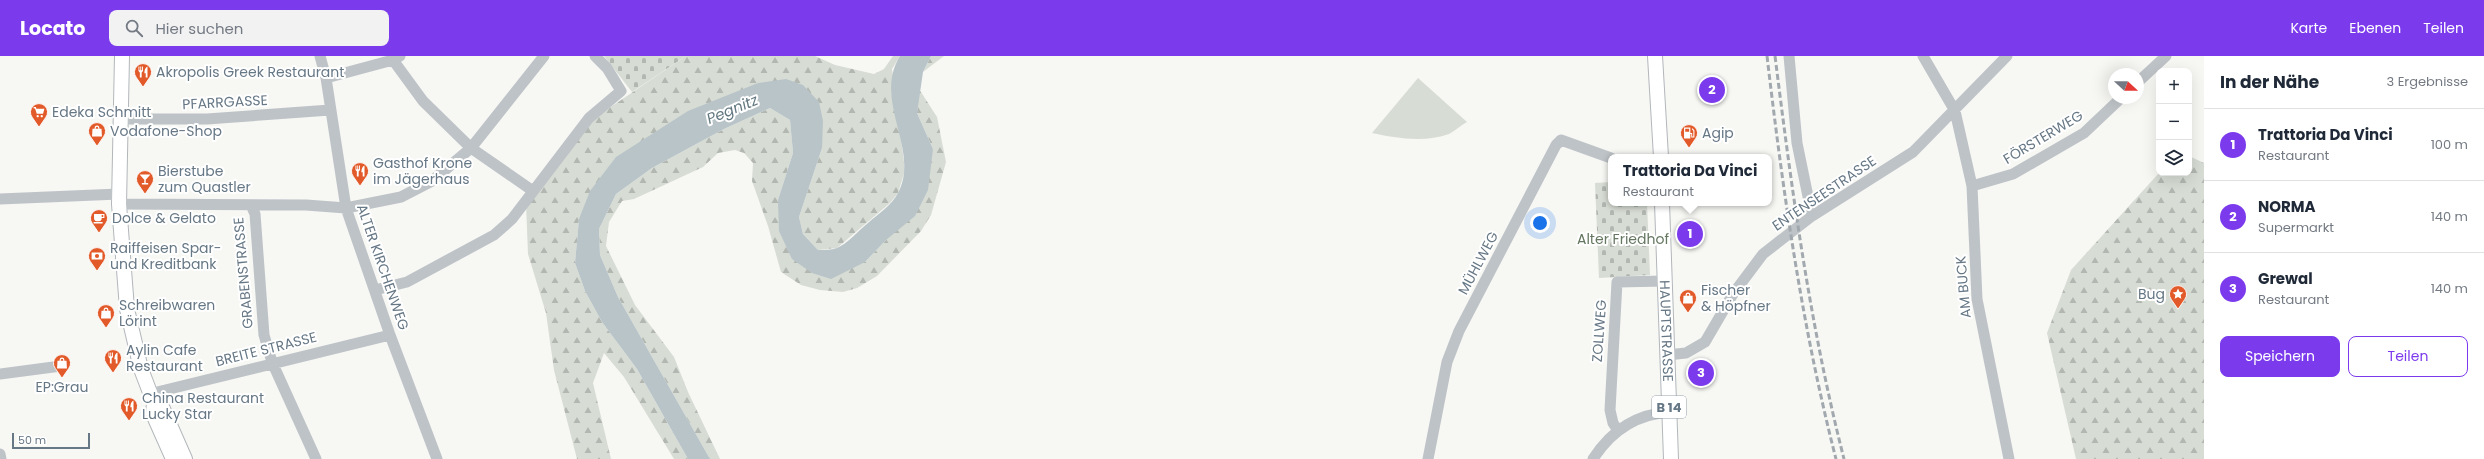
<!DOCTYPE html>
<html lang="de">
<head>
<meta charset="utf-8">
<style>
  body { margin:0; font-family:Poppins,sans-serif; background:#f2f2f3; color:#1f2937 }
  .controls { position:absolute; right:12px; top:12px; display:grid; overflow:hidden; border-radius:8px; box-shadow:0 4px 16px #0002 }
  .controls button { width:36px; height:36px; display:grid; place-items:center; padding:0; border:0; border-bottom:1px solid #e0e1e3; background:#fff; color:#1f2937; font:20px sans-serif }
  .compass { position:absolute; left:2108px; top:12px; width:36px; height:36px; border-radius:50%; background:#fff; box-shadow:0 4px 16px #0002; rotate:111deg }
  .scale { position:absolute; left:12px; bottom:10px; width:78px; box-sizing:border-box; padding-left:4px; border:2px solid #667785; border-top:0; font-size:11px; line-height:14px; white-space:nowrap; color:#667785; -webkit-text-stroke:3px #fff; paint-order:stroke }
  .you { position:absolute; left:1540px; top:167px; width:14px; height:14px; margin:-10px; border:3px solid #fff; border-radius:50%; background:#1a73e8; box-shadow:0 0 0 6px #1a73e833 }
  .badge { display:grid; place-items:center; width:26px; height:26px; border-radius:50%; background:#7c3aed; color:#fff; font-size:13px; font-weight:700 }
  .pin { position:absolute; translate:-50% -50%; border:2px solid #fff; box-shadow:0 1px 4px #0006 }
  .popup { position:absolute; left:1608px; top:98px; width:164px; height:52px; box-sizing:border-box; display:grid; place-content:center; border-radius:8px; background:#fff; filter:drop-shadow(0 1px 3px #0005); font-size:13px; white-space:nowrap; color:#747a83 }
  .popup b { font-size:15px; color:#1f2937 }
  .popup::after { content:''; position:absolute; left:50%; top:100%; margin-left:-8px; border:8px solid transparent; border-top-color:#fff }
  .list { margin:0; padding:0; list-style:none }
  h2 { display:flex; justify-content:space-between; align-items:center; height:52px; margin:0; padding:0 16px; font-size:17px }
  h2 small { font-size:13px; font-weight:400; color:#747a83 }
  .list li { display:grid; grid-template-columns:26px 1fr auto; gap:12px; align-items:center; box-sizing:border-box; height:72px; padding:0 16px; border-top:1px solid #e0e1e3 }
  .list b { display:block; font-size:15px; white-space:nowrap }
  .list p { margin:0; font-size:13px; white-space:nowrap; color:#747a83 }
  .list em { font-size:13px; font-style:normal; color:#747a83 }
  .actions { display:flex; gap:8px; padding:12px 16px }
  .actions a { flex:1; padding:9px 0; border:1px solid #7c3aed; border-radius:8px; text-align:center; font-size:14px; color:#7c3aed }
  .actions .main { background:#7c3aed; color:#fff }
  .icon { flex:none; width:22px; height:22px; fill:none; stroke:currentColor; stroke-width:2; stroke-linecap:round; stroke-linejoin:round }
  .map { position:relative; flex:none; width:2204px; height:403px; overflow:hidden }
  header { display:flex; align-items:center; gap:24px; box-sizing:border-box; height:56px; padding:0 20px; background:#7c3aed; color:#fff }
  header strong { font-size:19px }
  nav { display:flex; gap:22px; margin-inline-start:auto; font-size:14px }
  .search { width:280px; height:36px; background:#f2f2f3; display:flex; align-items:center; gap:10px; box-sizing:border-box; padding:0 14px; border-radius:8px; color:#747a83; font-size:15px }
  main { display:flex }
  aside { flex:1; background:#fff }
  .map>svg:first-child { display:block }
  .grass { fill:#d7dcd4 }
  .forest { fill:url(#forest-firs) }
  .cemetery { fill:url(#cemetery-stones) }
  .water { fill:#b9c4c9 }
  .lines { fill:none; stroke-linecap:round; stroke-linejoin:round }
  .major-casing { stroke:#b2b7bb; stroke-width:16 }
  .minor { stroke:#bec3c7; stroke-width:11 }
  .major { stroke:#fff; stroke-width:14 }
  .rail { stroke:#a1a8ae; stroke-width:3; stroke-dasharray:6 3; stroke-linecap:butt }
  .labels { text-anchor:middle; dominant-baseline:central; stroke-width:4; stroke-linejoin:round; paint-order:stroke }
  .shield { fill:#fff; stroke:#94a0aa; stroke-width:1 }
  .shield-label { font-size:13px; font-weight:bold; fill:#667785 }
  .poi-label { font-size:14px; fill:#667785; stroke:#fff; text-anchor:start }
  .street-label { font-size:14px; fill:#667785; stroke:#fff }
  .park-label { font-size:14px; fill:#657761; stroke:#fff }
  .water-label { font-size:15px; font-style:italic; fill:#637881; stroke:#fff }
</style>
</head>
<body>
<header>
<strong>Locato</strong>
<div class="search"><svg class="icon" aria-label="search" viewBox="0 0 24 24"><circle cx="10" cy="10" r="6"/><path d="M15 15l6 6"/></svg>Hier suchen</div>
<nav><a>Karte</a><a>Ebenen</a><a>Teilen</a></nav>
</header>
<main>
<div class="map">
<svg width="2204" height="403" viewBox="0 0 2204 403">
  <defs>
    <pattern id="forest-firs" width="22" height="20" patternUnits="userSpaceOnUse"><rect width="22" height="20" fill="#d7dcd4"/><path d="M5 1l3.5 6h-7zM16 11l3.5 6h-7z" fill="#b2b7b2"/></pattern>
    <pattern id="cemetery-stones" width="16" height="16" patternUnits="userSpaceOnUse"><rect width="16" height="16" fill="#d7dcd4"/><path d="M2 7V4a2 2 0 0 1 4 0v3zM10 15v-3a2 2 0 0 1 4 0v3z" fill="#b2b7b2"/></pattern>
  </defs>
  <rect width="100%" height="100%" fill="#f7f7f4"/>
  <!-- grass -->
  <path class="grass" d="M1418,22l49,44c-6,3 -12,9 -18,12 -24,9 -54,4 -77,-1z"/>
  <!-- forest -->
  <path class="forest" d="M686,0h129l20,9 39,9 10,-5 9,-13h7l-8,13 13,101 -7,23 -8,10 -53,45 -19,2 -15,-16 -4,-17 23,-69 -64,-65 -179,136 -4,44 10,28 17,31 35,47 51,90h-14l-50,-82 -20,-24 -11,30 18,76h-34l-23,-89 -8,-57 -18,-59 -2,-51 64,-82z
    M931,0h13l-21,16z
    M919,33l18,28 9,45 -15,53 -10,16 -44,45 -20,12 -14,4 -23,-2 -19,-5 -20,-13 -13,-46 -16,-45 1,-18 -9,-10 -9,-3 -17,3 -15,14 -69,32 -12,2 -13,21 -3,24 29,59 39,52 14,35 32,67h-10l-92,-162 -18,-42 -1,-26 17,-35 36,-26 72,-39 46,-21 20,12 3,33 -15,47 15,59 72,3 21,-22 47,-91 -16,-36z
    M2189,100l15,7v296h-128l-29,-126 24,-63 88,-97h30z"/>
  <!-- cemetery -->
  <path class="cemetery" d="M604,0h82l-54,36z
    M1611,126v21h36l3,72 -51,3 -4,-95z"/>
  <!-- water -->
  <path class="water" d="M900,0h31l-8,16 -6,41 16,36 -5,41 -13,26 -29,24 -21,22 -34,17 -19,-6 -20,-14 -13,-28 -1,-31 15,-47 -3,-33 -20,-12 -46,21 -72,39 -36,26 -17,35 1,26 18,42 92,162h-22l-51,-90 -35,-47 -17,-31 -10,-28 4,-44 11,-28 26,-34 72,-46 70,-28 28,-4 17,6 16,17 4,19 -1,27 -23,69 4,17 15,16c6,0 13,0 19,-2 10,-4 22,-18 31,-25 10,-9 24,-18 30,-30 23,-43 -26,-92 2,-137z"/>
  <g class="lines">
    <!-- major casing -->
    <g class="major-casing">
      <g id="major">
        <path d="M122,0l-3,148 8,105 14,60 13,34 -1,11 20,45"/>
        <path d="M1655,0l6,101"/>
        <path id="s1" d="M1662,147l9,256"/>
        <path d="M154,347l9,6 22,50"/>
      </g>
    </g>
    <!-- minor -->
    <path class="minor" d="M320,0l6,22 20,130 44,127 47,124
      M1789,0l8,87 15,73
      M1923,0l32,55 17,75 5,113 32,160
      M393,4l30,41 48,47 62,43
      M326,22l67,-18 7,-4
      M2138,26l28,-26
      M121,63h86l123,-9
      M1972,130l41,-12 71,-41 37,-35
      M0,143l119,-5
      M119,148l187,1 40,3 55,-11 31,-16 39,-33 73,-92
      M251,149l4,9 9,121 8,27 44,97
      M375,234l32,-8 87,-47 18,-16 77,-101 32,-27 -14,-23 -12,-12
      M1667,299l19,-2 19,-11 28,-48 30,-40 49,-38 101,-64 94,-96
      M0,318l61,-8
      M149,338l241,-59
      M1617,373l-4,-6 -3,-13 7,-128 48,-1
      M0,398l1,5
      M1428,403l19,-97 12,-31 97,-186 5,-5 50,18
      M1593,403c18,-28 42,-45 77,-47"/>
    <!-- major -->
    <use href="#major" class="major"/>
    <!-- rail -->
    <path class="rail" d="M1767,0c16,136 35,271 69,403
      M1775,0c17,136 35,270 69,403"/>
  </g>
  <!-- icons -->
  <defs>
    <g id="restaurant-pin" transform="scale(0.9)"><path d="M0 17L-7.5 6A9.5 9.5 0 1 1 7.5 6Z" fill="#e25a29" stroke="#fff"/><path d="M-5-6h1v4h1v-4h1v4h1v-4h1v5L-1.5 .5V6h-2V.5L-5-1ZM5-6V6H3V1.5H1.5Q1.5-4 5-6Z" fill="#fff"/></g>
    <g id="supermarket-pin" transform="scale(0.9)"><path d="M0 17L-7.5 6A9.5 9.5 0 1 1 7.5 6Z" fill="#e25a29" stroke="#fff"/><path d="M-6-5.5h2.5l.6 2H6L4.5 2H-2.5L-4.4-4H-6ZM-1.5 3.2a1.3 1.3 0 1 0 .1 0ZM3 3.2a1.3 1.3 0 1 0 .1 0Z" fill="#fff"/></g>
    <g id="shop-pin" transform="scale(0.9)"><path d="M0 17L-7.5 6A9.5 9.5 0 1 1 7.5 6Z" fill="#e25a29" stroke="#fff"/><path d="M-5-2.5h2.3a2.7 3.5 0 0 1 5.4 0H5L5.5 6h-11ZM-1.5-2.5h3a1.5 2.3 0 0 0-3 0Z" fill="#fff"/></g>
    <g id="fuel-pin" transform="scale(0.9)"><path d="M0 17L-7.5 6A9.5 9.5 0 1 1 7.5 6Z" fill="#e25a29" stroke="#fff"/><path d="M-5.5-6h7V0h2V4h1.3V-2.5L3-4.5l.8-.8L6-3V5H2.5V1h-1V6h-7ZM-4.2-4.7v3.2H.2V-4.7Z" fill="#fff"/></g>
    <g id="bar-pin" transform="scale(0.9)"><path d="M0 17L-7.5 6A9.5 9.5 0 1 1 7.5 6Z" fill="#e25a29" stroke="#fff"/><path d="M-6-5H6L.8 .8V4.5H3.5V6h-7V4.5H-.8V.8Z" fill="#fff"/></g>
    <g id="cafe-pin" transform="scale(0.9)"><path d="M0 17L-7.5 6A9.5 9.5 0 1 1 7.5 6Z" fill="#e25a29" stroke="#fff"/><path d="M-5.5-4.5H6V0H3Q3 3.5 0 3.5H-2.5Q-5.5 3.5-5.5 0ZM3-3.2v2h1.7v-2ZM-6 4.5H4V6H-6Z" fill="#fff"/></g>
    <g id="bank-pin" transform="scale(0.9)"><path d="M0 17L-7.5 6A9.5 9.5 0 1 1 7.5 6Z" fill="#e25a29" stroke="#fff"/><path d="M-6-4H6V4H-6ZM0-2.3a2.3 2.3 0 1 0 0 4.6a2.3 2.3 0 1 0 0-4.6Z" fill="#fff"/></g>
    <g id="sight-pin" transform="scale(0.9)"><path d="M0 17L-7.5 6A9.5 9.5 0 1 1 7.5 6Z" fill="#e25a29" stroke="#fff"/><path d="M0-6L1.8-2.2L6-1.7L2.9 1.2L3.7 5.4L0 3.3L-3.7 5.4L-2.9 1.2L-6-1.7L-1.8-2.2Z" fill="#fff"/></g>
  </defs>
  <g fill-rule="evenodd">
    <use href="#restaurant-pin" x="143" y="16"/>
    <use href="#supermarket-pin" x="39" y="56"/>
    <use href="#shop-pin" x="97" y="75"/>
    <use href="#fuel-pin" x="1689" y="77"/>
    <use href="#restaurant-pin" x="360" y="115"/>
    <use href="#bar-pin" x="145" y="123"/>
    <use href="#cafe-pin" x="99" y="162"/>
    <use href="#bank-pin" x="97" y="200"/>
    <use href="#sight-pin" x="2178" y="238"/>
    <use href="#shop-pin" x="1688" y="242"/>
    <use href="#shop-pin" x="106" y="257"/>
    <use href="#restaurant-pin" x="113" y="302"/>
    <use href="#shop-pin" x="62" y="307"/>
    <use href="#restaurant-pin" x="129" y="350"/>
  </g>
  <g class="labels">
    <!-- shield labels -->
    <rect class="shield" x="1652" y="340" width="34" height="22" rx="3"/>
    <g class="shield-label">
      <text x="1669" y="351">B 14</text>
    </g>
    <!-- poi labels -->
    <g class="poi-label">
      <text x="156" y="16">Akropolis Greek Restaurant</text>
      <text x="52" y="56">Edeka Schmitt</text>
      <text x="110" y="75">Vodafone-Shop</text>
      <text x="1702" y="77">Agip</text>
      <text x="373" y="107">Gasthof Krone<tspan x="373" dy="16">im Jägerhaus</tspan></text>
      <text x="158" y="115">Bierstube<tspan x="158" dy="16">zum Quastler</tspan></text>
      <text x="112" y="162">Dolce &amp; Gelato</text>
      <text x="110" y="192">Raiffeisen Spar-<tspan x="110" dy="16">und Kreditbank</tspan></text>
      <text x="1701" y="234">Fischer<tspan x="1701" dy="16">&amp; Höpfner</tspan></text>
      <text x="2165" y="238" text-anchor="end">Bug</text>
      <text x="119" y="249">Schreibwaren<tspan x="119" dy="16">Lörint</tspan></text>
      <text x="126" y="294">Aylin Cafe<tspan x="126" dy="16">Restaurant</tspan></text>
      <text x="62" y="331" text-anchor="middle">EP:Grau</text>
      <text x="142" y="342">China Restaurant<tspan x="142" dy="16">Lucky Star</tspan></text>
    </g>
    <!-- street labels -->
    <g class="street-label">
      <text transform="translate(225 46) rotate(-3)">PFARRGASSE</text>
      <text transform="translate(2043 81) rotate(-31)">FÖRSTERWEG</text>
      <text transform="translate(1824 137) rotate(-34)">ENTENSEESTRASSE</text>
      <text transform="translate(1478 207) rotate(-62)">MÜHLWEG</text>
      <text transform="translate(383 211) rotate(71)">ALTER KIRCHENWEG</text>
      <text transform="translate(243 217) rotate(-95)">GRABENSTRASSE</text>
      <text transform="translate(1963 231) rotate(-95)">AM BUCK</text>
      <text transform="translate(1599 275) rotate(-86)">ZOLLWEG</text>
      <text stroke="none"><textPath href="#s1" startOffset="128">HAUPTSTRASSE</textPath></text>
      <text transform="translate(266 293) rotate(-14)">BREITE STRASSE</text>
    </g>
    <!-- park labels -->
    <g class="park-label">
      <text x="1623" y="183">Alter Friedhof</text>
    </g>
    <!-- water labels -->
    <g class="water-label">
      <text transform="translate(732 53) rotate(-22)">Pegnitz</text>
    </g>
  </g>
</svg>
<div class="controls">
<button>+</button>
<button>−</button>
<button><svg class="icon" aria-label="layers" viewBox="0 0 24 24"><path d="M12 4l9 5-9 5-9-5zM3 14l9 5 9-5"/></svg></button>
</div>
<svg class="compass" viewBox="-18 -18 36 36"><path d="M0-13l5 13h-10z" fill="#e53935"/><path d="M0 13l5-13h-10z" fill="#747a83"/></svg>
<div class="scale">50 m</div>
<div class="you"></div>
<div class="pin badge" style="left:1690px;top:178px">1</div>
<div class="popup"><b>Trattoria Da Vinci</b>Restaurant</div>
<div class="pin badge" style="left:1712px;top:34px">2</div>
<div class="pin badge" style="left:1701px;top:317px">3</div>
</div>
<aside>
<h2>In der Nähe<small>3 Ergebnisse</small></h2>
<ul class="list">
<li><span class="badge">1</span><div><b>Trattoria Da Vinci</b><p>Restaurant</p></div><em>100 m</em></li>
<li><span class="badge">2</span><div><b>NORMA</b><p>Supermarkt</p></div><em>140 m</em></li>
<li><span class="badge">3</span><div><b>Grewal</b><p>Restaurant</p></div><em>140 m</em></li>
</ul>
<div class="actions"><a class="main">Speichern</a><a>Teilen</a></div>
</aside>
</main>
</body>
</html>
